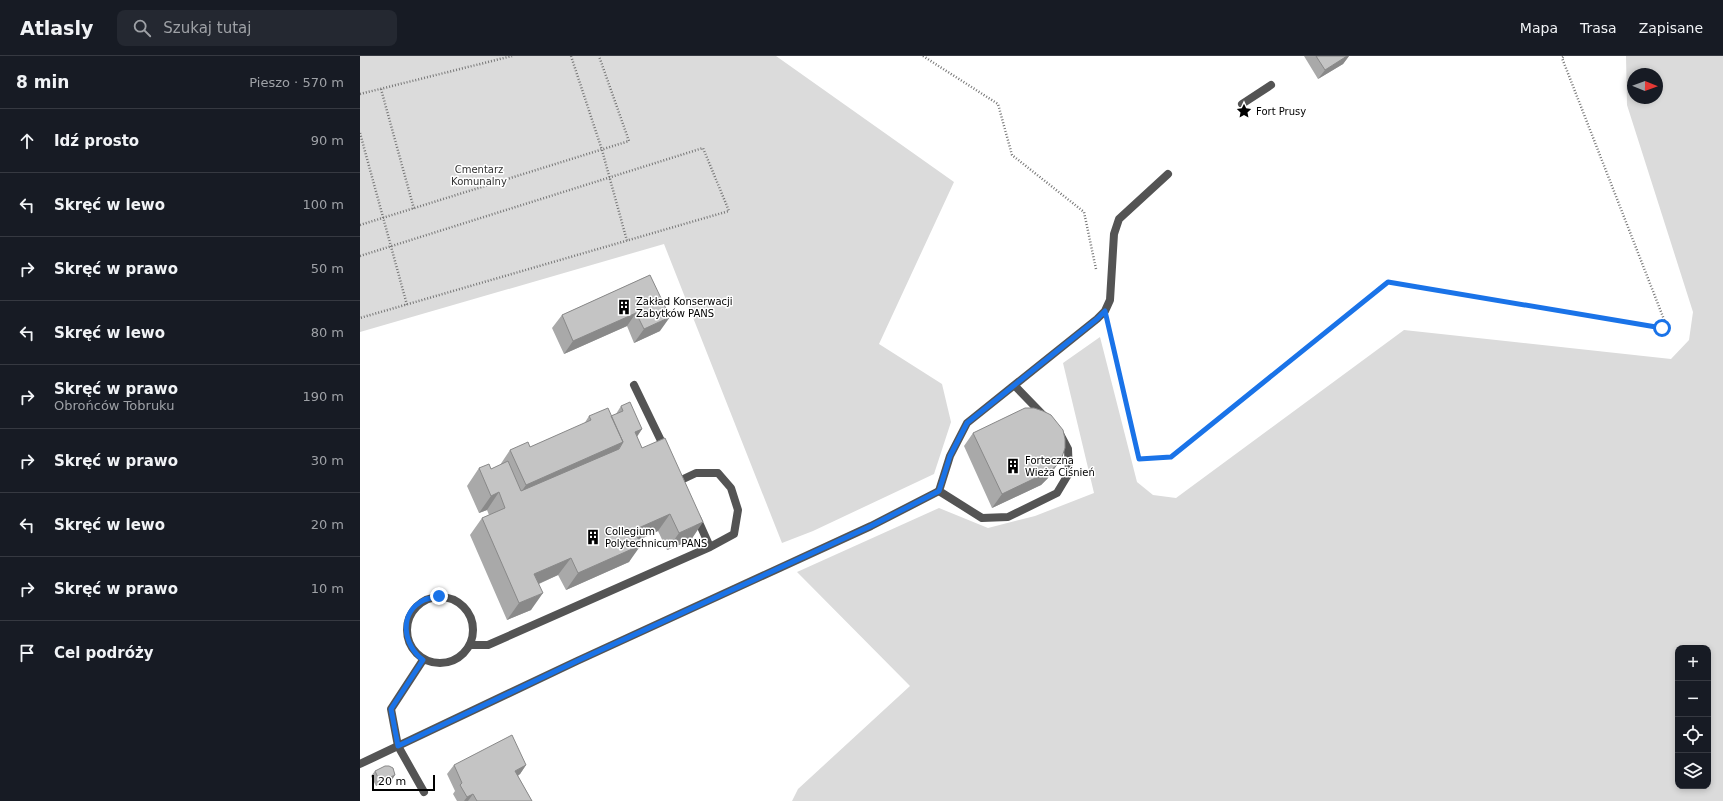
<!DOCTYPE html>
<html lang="pl">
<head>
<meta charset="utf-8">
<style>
  body { margin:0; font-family:"DejaVu Sans",sans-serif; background:#242831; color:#f1f3f6 }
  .controls { position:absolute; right:12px; bottom:12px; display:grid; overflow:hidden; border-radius:8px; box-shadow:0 2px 6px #0003 }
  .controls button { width:36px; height:36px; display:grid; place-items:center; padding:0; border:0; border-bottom:1px solid #363941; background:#171b24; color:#f1f3f6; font:20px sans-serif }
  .compass { position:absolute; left:1267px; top:12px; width:36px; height:36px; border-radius:50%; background:#171b24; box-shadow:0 2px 6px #0003; rotate:91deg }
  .scale { position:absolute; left:12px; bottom:10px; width:63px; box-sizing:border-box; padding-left:4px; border:2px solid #000; border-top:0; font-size:11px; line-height:14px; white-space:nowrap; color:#000; -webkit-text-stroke:3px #fff; paint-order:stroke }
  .stop { position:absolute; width:12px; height:12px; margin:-9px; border:3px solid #1a73e8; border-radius:50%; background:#fff }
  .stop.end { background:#1a73e8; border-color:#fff; box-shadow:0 1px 4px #0008 }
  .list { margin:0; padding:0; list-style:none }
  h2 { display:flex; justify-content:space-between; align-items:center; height:52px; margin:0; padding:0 16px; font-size:17px }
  h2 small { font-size:13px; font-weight:400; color:#9ea1a6 }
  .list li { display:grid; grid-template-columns:26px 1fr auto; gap:12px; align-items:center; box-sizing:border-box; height:64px; padding:0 16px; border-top:1px solid #363941 }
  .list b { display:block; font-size:15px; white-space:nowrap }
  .list p { margin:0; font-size:13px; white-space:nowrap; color:#9ea1a6 }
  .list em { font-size:13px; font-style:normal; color:#9ea1a6 }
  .icon { flex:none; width:22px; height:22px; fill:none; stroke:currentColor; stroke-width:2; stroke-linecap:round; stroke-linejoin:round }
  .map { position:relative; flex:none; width:1363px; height:745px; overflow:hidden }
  header { display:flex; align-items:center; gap:24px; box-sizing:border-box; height:56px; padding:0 20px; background:#171b24; border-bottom:1px solid #363941 }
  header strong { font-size:19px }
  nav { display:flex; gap:22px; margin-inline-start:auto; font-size:14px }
  .search { width:280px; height:36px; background:#242831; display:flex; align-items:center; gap:10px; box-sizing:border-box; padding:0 14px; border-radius:8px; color:#9ea1a6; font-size:15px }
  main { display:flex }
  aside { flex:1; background:#171b24 }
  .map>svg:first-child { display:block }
  .green { fill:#dbdbdb; fill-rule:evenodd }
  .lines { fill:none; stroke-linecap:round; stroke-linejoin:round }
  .path { stroke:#767676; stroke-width:2.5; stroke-dasharray:1 2; stroke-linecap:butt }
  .lane { stroke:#545454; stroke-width:8 }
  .street { stroke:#545454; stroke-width:8 }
  .wall { fill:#a9a9a9 }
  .shaded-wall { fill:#898989 }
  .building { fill:#c4c4c4; stroke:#898989 }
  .route { stroke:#1a73e8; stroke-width:5 }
  .labels { text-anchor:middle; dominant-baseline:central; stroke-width:3; stroke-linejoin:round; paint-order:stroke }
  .poi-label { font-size:10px; fill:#000; stroke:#fff; text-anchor:start }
  .park-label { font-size:10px; fill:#323232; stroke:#fff }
</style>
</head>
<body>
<header>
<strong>Atlasly</strong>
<div class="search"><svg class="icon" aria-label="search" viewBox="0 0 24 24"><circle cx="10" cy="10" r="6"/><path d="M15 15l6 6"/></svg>Szukaj tutaj</div>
<nav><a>Mapa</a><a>Trasa</a><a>Zapisane</a></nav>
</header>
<main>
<aside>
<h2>8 min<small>Pieszo · 570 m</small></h2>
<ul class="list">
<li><svg class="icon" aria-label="ahead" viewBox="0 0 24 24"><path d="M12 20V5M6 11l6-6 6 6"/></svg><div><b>Idź prosto</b></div><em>90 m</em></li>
<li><svg class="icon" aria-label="left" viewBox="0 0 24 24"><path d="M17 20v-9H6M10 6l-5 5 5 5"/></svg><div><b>Skręć w lewo</b></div><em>100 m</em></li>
<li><svg class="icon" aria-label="right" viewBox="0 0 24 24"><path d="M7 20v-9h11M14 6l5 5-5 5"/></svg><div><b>Skręć w prawo</b></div><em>50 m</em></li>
<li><svg class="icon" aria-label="left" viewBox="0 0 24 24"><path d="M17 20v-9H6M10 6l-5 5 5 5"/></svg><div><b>Skręć w lewo</b></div><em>80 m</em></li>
<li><svg class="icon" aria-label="right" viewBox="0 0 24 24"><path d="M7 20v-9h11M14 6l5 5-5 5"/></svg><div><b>Skręć w prawo</b><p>Obrońców Tobruku</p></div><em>190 m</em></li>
<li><svg class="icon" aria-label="right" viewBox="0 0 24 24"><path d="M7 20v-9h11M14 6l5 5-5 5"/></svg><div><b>Skręć w prawo</b></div><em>30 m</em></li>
<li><svg class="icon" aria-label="left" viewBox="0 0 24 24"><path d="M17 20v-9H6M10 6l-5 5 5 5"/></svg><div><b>Skręć w lewo</b></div><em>20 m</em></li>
<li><svg class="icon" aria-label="right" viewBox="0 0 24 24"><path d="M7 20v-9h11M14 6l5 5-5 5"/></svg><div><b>Skręć w prawo</b></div><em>10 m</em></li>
<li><svg class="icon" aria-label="arrive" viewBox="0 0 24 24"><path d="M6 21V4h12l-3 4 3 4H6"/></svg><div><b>Cel podróży</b></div></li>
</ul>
</aside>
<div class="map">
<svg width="1363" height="745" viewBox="0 0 1363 745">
  <rect width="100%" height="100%" fill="#fff"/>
  <!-- green -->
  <path class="green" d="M0,0h416l178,126 -75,162 63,40 9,38 -17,52 -121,57 -31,12 -118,-299 -304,88z
    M1266,0h97v745h-931l6,-12 112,-103 -113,-114 142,-64 49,20 47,-12 59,-23 -31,-130 37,-26 37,145 16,13 23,3 228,-168 267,29 18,-19 4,-28 -66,-207zM1273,18h24v24h-24zM1318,592h30v138h-30z"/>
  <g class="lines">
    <!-- path -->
    <path class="path" d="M211,0l31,94 25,91
      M563,0l75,48 14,51 72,57 12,57
      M21,33l33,120
      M0,38l152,-38
      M0,77l47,172
      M0,169l269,-84 -30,-85
      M0,200l343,-108 26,63 -369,107
      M749,272l30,131 32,-2 216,-175 275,46 3,-6 -103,-264 2,-2"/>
    <!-- lane -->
    <path class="lane" d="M882,48l29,-19
      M274,329l31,64
      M655,330l30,31
      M700,378l8,15 1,24 -12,20 -49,24 -26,1 -43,-27 11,-35 17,-33 130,-104 8,-8 5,-11 4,-66 5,-15 49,-45
      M319,425l17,-8h22l13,15 7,22 -4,24 -24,13
      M47 574a33 33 0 1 1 66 0a33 33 0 1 1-66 0Z
      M110,589h18l222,-98 -13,-29
      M63,604l-32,49 7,37 26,46"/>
    <!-- street -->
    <path class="street" d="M0,708l217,-103 294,-135 68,-35"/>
  </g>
  <!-- wall -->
  <path class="wall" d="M944,0h45l-6,8 -25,15z
    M290,219l10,56 -26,12 -7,-17 -63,28 -12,-26 10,-13z
    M261,350l21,23 -5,8 5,11 49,92 -24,10 -9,-19 -19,9 -10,22 -63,28 -8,-15 -19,9 -8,26 -24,10 -37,-85 12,-17 7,-3 -2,-5 -8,3 -12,-27 12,-18 12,1 9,-4 10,-15 20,-3 54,-23 5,-8h22l5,-2z
    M613,377l75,45 -7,7 -49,23 -28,-62z
    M94,709h72l-6,9 -2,2 14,25h-75l-4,-7 2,-3 -8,-17z
    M15,715l17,9 -16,6 -5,-10z"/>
  <!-- shaded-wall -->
  <path class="shaded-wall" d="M987,0h2l-6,8 -25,15 7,-9z
    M276,257l-9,13 -63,28 9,-13z
    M310,261l-10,14 -26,12 10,-14z
    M282,373l-12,17 5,-14z
    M263,386l-16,24 -98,43 17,-24z
    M697,409l-9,13 -7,7 -49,23 10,-14z
    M139,436l-12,18 -8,3 12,-17z
    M310,458l-12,17 -36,16 12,-17z
    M343,466l-12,18 -24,10 12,-17z
    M281,489l-12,17 -63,28 12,-17z
    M211,502l-13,17 -36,16 12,-17z
    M183,537l-12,17 -24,10 12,-17z
    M166,709l-6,9 -11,6 6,-9z
    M35,719l-3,5 -16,6 4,-4z
    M113,738l-5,7h-4l3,-4z"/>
  <!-- building -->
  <path class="building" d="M956,0h31l-22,14z
    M290,219l20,42 -26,12 -8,-16 -63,28 -11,-26z
    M270,346l12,27 -7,3 7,16 23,-10 38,84 -24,11 -9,-19 -36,16 7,15 -63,28 -7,-15 -37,16 9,19 -24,10 -37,-85 23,-10 -6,-16 -8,4 -12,-28 10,-4 2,5 17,-8 13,30 98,-42 4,-7 -12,-26 12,-5 -2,-5z
    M248,352l15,34 -97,43 -16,-35 18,-8 2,5 61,-27 -2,-4z
    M665,352h9l9,3 8,4 12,15 2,9v9l-3,9 -5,8 -7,6 -48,23 -29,-61z
    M152,679l14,30 -11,6 17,30h-55l-4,-7 -6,3 -7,-12 2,-2 -8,-18z
    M25,710h4l4,2 2,7 -15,7 -5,-11z"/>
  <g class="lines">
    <!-- route -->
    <path class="route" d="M79,540c-5,2 -11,2 -15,4 -26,13 -21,45 -1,60l-32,49 7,37 179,-85 294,-135 68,-35 11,-35 17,-33 130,-104 8,-8 34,148 32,-2 217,-175 274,46"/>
  </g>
  <!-- icons -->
  <defs>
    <g id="sight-bare" transform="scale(1.2)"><path d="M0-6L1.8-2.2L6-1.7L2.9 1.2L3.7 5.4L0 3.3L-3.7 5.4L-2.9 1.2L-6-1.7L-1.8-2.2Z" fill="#000" stroke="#fff" stroke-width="2.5" paint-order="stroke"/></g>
    <g id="building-bare" transform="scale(1.2)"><path d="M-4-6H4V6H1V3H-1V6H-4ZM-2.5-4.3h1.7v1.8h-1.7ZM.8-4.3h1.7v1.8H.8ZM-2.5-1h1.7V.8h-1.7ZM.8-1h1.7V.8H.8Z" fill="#000" stroke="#fff" stroke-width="2.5" paint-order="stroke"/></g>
  </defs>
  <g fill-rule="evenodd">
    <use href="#sight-bare" x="884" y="55"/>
    <use href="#building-bare" x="264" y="251"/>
    <use href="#building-bare" x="653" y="410"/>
    <use href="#building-bare" x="233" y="481"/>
  </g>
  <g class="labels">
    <!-- poi labels -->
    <g class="poi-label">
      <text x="896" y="55">Fort Prusy</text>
      <text x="276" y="245">Zakład Konserwacji<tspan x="276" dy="12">Zabytków PANS</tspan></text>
      <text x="665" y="404">Forteczna<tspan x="665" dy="12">Wieża Ciśnień</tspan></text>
      <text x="245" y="475">Collegium<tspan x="245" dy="12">Polytechnicum PANS</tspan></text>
    </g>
    <!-- park labels -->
    <g class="park-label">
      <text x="119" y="113">Cmentarz<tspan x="119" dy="12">Komunalny</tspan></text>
    </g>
  </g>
</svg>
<div class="controls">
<button>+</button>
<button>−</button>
<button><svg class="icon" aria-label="locate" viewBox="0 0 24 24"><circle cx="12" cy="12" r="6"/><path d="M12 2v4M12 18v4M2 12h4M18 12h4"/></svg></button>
<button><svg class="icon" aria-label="layers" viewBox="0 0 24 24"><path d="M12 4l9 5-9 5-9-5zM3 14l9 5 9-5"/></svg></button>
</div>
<svg class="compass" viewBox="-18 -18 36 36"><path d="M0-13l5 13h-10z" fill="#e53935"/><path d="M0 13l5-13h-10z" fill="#9ea1a6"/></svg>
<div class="scale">20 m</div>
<div class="stop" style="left:1302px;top:272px"></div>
<div class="stop end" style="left:79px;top:540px"></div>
</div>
</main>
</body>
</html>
